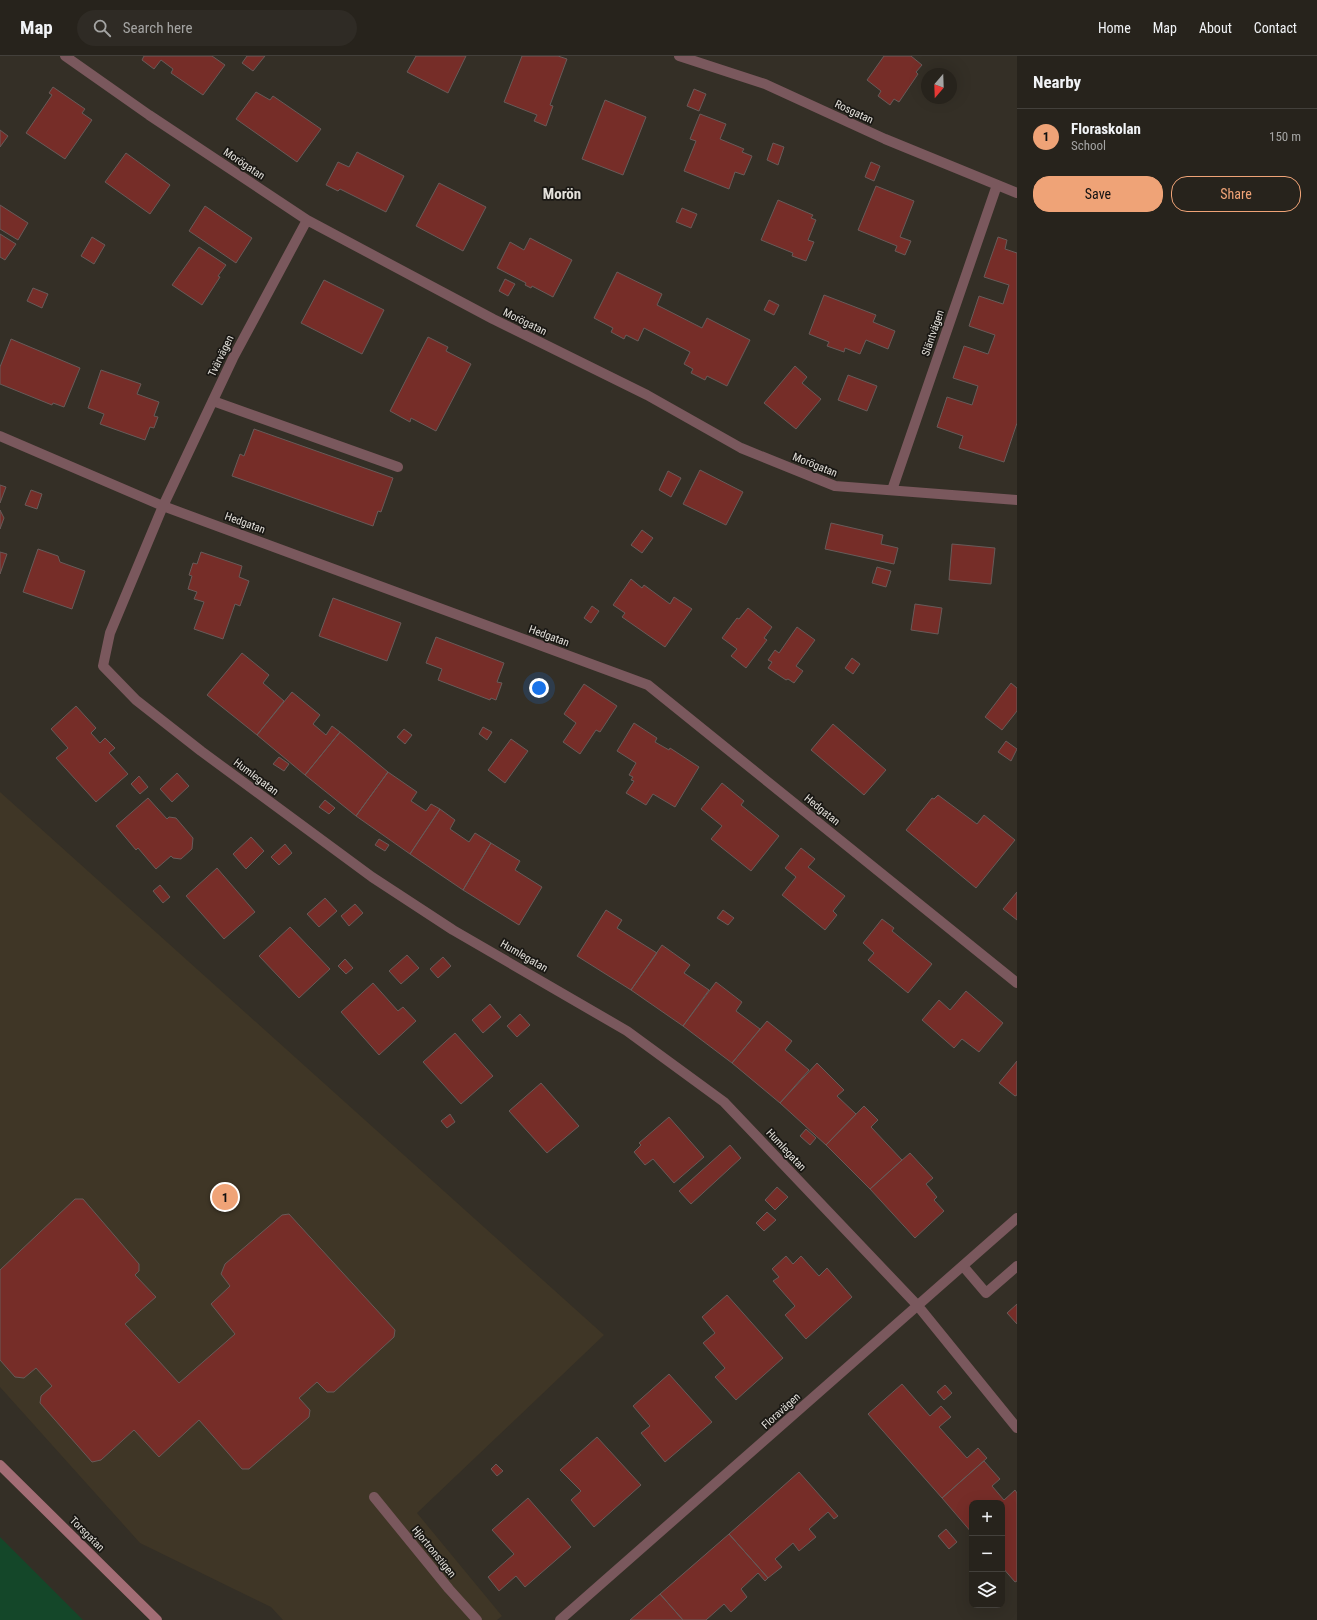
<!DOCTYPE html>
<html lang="en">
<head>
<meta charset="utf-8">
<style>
  body { margin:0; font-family:"Roboto Condensed",sans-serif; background:#2f2b25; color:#f1f3f6 }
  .controls { position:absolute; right:12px; bottom:12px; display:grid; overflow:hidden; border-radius:8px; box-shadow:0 4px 16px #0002 }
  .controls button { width:36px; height:36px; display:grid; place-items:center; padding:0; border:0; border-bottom:1px solid #43403b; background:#27231c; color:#f1f3f6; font:20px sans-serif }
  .compass { position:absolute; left:921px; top:12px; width:36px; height:36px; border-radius:50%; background:#27231c; box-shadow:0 4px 16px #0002; rotate:199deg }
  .you { position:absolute; left:539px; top:632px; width:14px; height:14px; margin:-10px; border:3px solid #fff; border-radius:50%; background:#1a73e8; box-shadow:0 0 0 6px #1a73e833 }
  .badge { display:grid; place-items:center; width:26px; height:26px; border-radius:50%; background:#efa377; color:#111; font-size:13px; font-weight:700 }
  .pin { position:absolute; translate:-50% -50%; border:2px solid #fff; box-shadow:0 1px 4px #0006 }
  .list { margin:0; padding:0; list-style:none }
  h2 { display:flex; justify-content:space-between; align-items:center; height:52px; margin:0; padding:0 16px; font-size:17px }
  h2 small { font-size:13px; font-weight:400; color:#a4a4a3 }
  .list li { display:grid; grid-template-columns:26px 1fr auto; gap:12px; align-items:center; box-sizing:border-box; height:56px; padding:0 16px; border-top:1px solid #43403b }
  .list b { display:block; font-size:15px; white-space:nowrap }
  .list p { margin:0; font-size:13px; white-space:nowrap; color:#a4a4a3 }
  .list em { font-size:13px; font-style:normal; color:#a4a4a3 }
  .actions { display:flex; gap:8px; padding:12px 16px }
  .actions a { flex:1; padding:9px 0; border:1px solid #efa377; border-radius:16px; text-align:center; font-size:14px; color:#efa377 }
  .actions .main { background:#efa377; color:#111 }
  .icon { flex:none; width:22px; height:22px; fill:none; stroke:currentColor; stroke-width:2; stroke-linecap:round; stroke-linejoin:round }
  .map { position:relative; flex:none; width:1017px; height:1564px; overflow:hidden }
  header { display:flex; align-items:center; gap:24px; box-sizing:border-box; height:56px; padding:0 20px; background:#27231c; border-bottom:1px solid #43403b }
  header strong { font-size:19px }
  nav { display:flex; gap:22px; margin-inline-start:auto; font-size:14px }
  .search { width:280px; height:36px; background:#2f2b25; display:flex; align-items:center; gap:10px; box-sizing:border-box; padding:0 14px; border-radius:22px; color:#a4a4a3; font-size:15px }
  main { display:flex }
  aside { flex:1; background:#27231c }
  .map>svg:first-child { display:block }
  .education { fill:#3f3626 }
  .green { fill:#144729 }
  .building { fill:#762d28; stroke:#685b59 }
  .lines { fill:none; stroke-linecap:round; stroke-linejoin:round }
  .lane { stroke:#7a585d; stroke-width:10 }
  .street { stroke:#7a585d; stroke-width:10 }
  .secondary { stroke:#a36d75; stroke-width:10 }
  .labels { text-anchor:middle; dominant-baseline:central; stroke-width:3.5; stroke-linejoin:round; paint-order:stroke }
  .street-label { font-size:11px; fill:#e3e0da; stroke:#1a1814 }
  .district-label { font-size:15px; font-weight:bold; fill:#e3e0da; stroke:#1a1814 }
</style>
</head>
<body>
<header>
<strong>Map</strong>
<div class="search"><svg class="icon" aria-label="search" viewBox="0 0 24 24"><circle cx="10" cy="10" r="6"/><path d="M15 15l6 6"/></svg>Search here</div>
<nav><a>Home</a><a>Map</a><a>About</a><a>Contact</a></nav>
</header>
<main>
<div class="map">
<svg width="1017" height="1564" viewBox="0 0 1017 1564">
  <rect width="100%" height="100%" fill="#342f26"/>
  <!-- education -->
  <path class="education" d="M0,736l604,543 -187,178 85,103 -5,4h-214l-12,-13 -131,-64 -140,-156z"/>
  <!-- green -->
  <path class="green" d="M0,1481l83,83h-83z"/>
  <!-- building -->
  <path class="building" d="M144,0h68l13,9 -22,30 -32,-22 2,-4 -12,-9 -7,9 -12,-9z
    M247,0h18l-12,15 -11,-8z
    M416,0h50l-18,37 -41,-21z
    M522,0h36l9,3 -17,46 3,1 -7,20 -12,-5 3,-6 -33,-13z
    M884,0h27l11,9 -6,7 2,2 -19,28 -5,-3 -4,6 -12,-9 3,-5 -14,-11z
    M53,31l32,22 -3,4 10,7 -27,39 -39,-26 26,-38 -3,-2z
    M694,33l12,5 -7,17 -12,-5z
    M256,36l14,8 3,-4 48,33 -24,33 -61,-43z
    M605,44l41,17 -23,58 -41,-16z
    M700,58l26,10 -6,15 24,10 -2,3 10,4 -8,19 -9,-3 -6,17 -45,-18 12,-30 -6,-2z
    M0,74l8,6 -8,11z
    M773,87l11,4 -6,18 -11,-5z
    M357,96l47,24 -18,36 -46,-23 -2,2 -12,-6 12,-23 11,5z
    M126,97l44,32 -20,29 -45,-32z
    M871,106l9,4 -6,15 -9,-4z
    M439,127l47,24 -23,44 -47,-25z
    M876,130l38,15 -14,36 11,4 -6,14 -10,-4 2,-5 -39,-16z
    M778,144l35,15 -2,3 5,2 -8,20 6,2 -8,19 -14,-5 1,-3 -32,-13z
    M0,149l28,18 -10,17 -18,-11z
    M205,150l47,32 -16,25 -47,-32z
    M682,152l15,6 -6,14 -15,-6z
    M0,178l16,10 -11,16 -5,-3z
    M92,181l13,8 -11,19 -13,-8z
    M998,181l9,3 -2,9 12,4v170l-13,39 -45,-14 4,-12 -26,-9 10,-30 25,8 6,-19 -25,-8 11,-32 24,8 7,-19 -26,-9 10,-30 24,8 6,-19 -25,-8z
    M530,182l42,22 -19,37 -21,-11 -1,2 -6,-3 1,-2 -29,-15 13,-26 14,8z
    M199,191l27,18 -8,11 2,1 -18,28 -30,-20z
    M617,216l45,22 -5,11 45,23 5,-10 43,22 -23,46 -20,-10 -2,4 -14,-7 2,-4 -9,-5 6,-12 -46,-24 -6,13 -12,-6 -2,4 -13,-7 2,-4 -19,-10z
    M505,223l10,5 -7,12 -9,-5z
    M324,224l60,30 -22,44 -61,-31z
    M33,232l15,6 -6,14 -15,-7z
    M824,239l52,20 -3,7 22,9 -7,18 -22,-9 -6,14 -15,-6 -1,4 -17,-6 2,-4 -20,-8z
    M769,244l10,5 -5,10 -10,-5z
    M428,281l20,10 -2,4 25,13 -35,67 -25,-13 -1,4 -20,-11z
    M11,283l69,29 -16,39 -11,-4 -1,2 -52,-21v-17z
    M795,310l12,11 -5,6 19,16 -25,30 -32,-26z
    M101,314l40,14 -4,10 22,8 -5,14 4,1 -4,11 -4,-1 -5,13 -45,-16 4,-10 -16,-6z
    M848,319l29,11 -10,25 -29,-11z
    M254,373l139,49 -12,34 -3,-1 -5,15 -141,-50 8,-22 4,2z
    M700,414l43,22 -17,33 -43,-21z
    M668,415l13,7 -10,19 -12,-7z
    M0,429l6,2 -6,16z
    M31,434l11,4 -5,15 -12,-4z
    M0,454l4,8 -4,11z
    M831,467l52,12 -2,9 17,4 -4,16 -69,-15z
    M642,474l11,8 -11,15 -11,-8z
    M952,488l43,4 -4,36 -42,-4z
    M38,493l20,7 2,6 25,9 -13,38 -49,-17z
    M0,496l7,2 -7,20z
    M201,496l41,14 -3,11 10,4 -9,25 -5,-2 -12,35 -29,-10 10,-27 -10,-3 3,-7 -9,-3 4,-13 -3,-1 4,-12 4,1z
    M877,511l14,4 -5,16 -14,-4z
    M631,523l11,9 2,-3 26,19 4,-7 18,12 -27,38 -43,-30 3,-4 -12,-8z
    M333,542l68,25 -14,38 -68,-25z
    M915,548l27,4 -4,26 -27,-4z
    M592,550l7,5 -8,12 -7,-5z
    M748,552l24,19 -8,11 3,2 -21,28 -15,-12 6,-7 -15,-11 15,-20 2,1z
    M797,571l18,13 -19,26 7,5 -9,12 -6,-4 -2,1 -18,-12 4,-6 -4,-2 7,-10 4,3z
    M436,581l68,26 -7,19 5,1 -6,17 -5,-2 -1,2 -52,-20 4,-11 -16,-6z
    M242,597l27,22 -6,8 21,18 -27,34 -50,-40z
    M852,602l8,6 -7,10 -8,-6z
    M1011,627l6,5v23l-15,19 -17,-13z
    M584,628l33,22 -17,26 -4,-2 -16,24 -17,-12 13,-19 -12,-9z
    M292,636l28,23 -7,9 13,11 6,-9 8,6 -35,43 -48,-40z
    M76,650l20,22 -5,5 9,10 5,-5 10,10 -6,5 19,21 -32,28 -40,-44 12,-10 -17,-19z
    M634,667l23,15 -2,4 14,8 1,-2 29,19 -24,40 -22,-13 -7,11 -20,-12 8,-12 -3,-1 2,-3 -4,-2 7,-12 -19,-12z
    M833,668l53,46 -22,25 -53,-45z
    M483,671l9,5 -5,8 -8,-6z
    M404,673l8,6 -7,9 -8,-7z
    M340,676l48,40 -32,44 -51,-41z
    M511,683l17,12 -23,32 -17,-13z
    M1006,685l11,8 -6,12 -13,-9z
    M279,701l10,7 -5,7 -11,-7z
    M388,716l29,20 -6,9 15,10 5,-7 9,5 -30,45 -54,-38z
    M177,717l12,13 -17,16 -12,-13z
    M139,720l9,11 -8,7 -9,-10z
    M722,727l22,18 -3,4 38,31 -28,35 -40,-32 11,-13 -21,-17z
    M938,739l39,29 7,-9 31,25 -39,48 -70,-58 26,-32 2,1z
    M148,742l19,21 2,-2 7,1 17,20 -1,11 -11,10 -8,-1 -2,-2 -15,13 -18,-21 -2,2 -20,-24z
    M325,744l10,8 -6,6 -10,-7z
    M440,753l15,11 -5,9 19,13 6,-9 16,10 -28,47 -53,-36z
    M251,781l13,14 -18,18 -13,-15z
    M379,783l10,6 -4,6 -10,-6z
    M491,787l29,18 -5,9 27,17 -23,38 -56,-35z
    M285,788l7,9 -13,12 -8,-8z
    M801,792l14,11 -7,8 37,29 -12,15 4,4 -12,15 -43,-35 14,-18 -11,-9z
    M217,812l38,44 -31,27 -38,-43z
    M160,829l10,12 -7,6 -10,-12z
    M1017,836v28l-14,-11z
    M325,842l12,13 -18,16 -12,-13z
    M355,848l8,9 -14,13 -8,-10z
    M606,854l16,10 -5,8 40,25 -26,37 -54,-34z
    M723,854l11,8 -6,7 -11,-7z
    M882,863l12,9 -2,3 40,33 -24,29 -40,-33 6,-7 -11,-10z
    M290,871l40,42 -31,29 -40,-42z
    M662,889l28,20 -6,8 25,17 -26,36 -52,-36z
    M407,899l12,13 -18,16 -12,-13z
    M443,901l8,9 -13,12 -8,-9z
    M345,903l8,9 -7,6 -8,-8z
    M716,926l26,20 -6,9 24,18 -28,34 -49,-37z
    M373,927l25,28 5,-4 13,14 -37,34 -38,-43z
    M966,935l37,32 -24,29 -17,-13 -8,9 -32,-28 17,-20 11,10z
    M490,948l11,13 -18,16 -11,-13z
    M520,958l10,11 -13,12 -10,-11z
    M767,965l25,20 -7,9 24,20 -29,33 -48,-40z
    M455,977l38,43 -32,28 -38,-42z
    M1017,1005v34l-2,1 -16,-13z
    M817,1007l27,27 -7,6 19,18 -30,31 -46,-42z
    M541,1027l38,43 -32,27 -38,-42z
    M864,1050l14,14 -7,7 31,33 -32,29 -44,-44z
    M450,1058l5,8 -8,6 -6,-7z
    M669,1061l35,40 -30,26 -21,-24 -8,6 -11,-13 7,-7 -2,-2z
    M806,1073l10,9 -6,7 -10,-9z
    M730,1089l11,13 -50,46 -12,-13z
    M910,1097l23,25 -7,6 11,13 -3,3 10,11 -29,27 -45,-49z
    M777,1131l11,10 -13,13 -10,-10z
    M75,1143h8l56,65v7l-4,4 21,22 -31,27 54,59 56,-49 -24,-30 19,-18 -9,-12 4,-10 57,-49 7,-1 106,116 -1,7 -60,55h-7l-10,-10 -18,16 11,12 -1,7 -60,52h-7l-43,-49 -40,37 -25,-27 -33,30 -9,2 -52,-59 1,-7 11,-10 -16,-18 -12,10 -9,-1 -15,-17v-90z
    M767,1156l9,8 -12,11 -8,-8z
    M786,1200l7,8 8,-8 18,20 8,-8 25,29 -46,42 -21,-24 10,-9 -22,-25 6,-4 -7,-8z
    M727,1239l56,63 -47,42 -21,-23 10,-9 -22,-25 12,-10 -13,-16z
    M1017,1248v20l-10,-11z
    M669,1318l43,48 -47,40 -24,-29 9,-7 -17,-20z
    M902,1328l28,32 11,-10 10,11 -12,10 28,31 11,-10 9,10 -45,40 -74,-84z
    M945,1329l7,8 -8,7 -7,-8z
    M597,1381l44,48 -47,42 -23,-27 10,-9 -21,-21z
    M984,1405l16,18 -8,7 12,14 11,-10 2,3v88l-2,1 -13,-15v-64h-30v30l-30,-35z
    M496,1408l7,7 -6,5 -6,-7z
    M799,1416l39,44 -4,3 -6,-7 -19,17 7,8 -17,14 -6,-8 -18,16 7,8 -14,11 -39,-44z
    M528,1442l43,49 -46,40 -9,-11 -17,15 -11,-14 26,-23 -22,-24z
    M946,1473l11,13 -8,7 -11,-13z
    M729,1478l39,44 -3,3 -7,-8 -17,16 6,8 -16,15 -7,-8 -18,16h-23l-23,-26z
    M660,1538l23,26h-53z"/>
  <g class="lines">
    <!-- lane -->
    <path class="lane" d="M213,345l185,66
      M963,1210l23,27 31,-27"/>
    <!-- street -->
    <path class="street" d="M65,0l84,59 158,105 186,99 154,76 94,53 94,38 182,14
      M679,0l86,28 120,55 132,54
      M307,164l-74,138 -70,148 -53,127 -7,33 33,34 65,51 171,126 81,53 174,101 97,71 194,204 99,122
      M0,380l163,70 485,179 369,298
      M892,434l105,-305
      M374,1441l75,92 28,31
      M560,1564l457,-402"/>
    <!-- secondary -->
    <path class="secondary" d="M0,1409l157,155"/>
  </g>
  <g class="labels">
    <!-- street labels -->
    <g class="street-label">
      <text transform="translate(854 56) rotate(25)">Rosgatan</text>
      <text transform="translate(244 108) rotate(34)">Morögatan</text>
      <text transform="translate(525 266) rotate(26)">Morögatan</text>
      <text transform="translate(933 277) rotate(-71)">Släntvägen</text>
      <text transform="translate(221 300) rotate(-64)">Tvärvägen</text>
      <text transform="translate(815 409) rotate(22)">Morögatan</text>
      <text transform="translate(245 467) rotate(20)">Hedgatan</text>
      <text transform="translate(549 580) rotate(20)">Hedgatan</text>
      <text transform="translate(256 721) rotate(37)">Humlegatan</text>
      <text transform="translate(822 754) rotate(39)">Hedgatan</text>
      <text transform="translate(524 900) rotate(30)">Humlegatan</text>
      <text transform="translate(786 1094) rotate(47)">Humlegatan</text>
      <text transform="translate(781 1355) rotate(-42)">Floravägen</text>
      <text transform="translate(87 1478) rotate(45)">Torsgatan</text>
      <text transform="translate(434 1496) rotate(51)">Hjortronstigen</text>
    </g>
    <!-- district labels -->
    <g class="district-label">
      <text x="562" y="138">Morön</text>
    </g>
  </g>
</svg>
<div class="controls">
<button>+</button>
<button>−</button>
<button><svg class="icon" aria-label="layers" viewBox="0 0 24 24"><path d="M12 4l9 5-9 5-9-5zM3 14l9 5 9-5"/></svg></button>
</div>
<svg class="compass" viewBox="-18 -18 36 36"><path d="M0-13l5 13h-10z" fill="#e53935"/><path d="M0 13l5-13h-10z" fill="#a4a4a3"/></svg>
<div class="you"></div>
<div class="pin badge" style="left:225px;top:1141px">1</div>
</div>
<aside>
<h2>Nearby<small></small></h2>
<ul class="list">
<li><span class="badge">1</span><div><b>Floraskolan</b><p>School</p></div><em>150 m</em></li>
</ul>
<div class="actions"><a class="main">Save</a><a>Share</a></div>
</aside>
</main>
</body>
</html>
